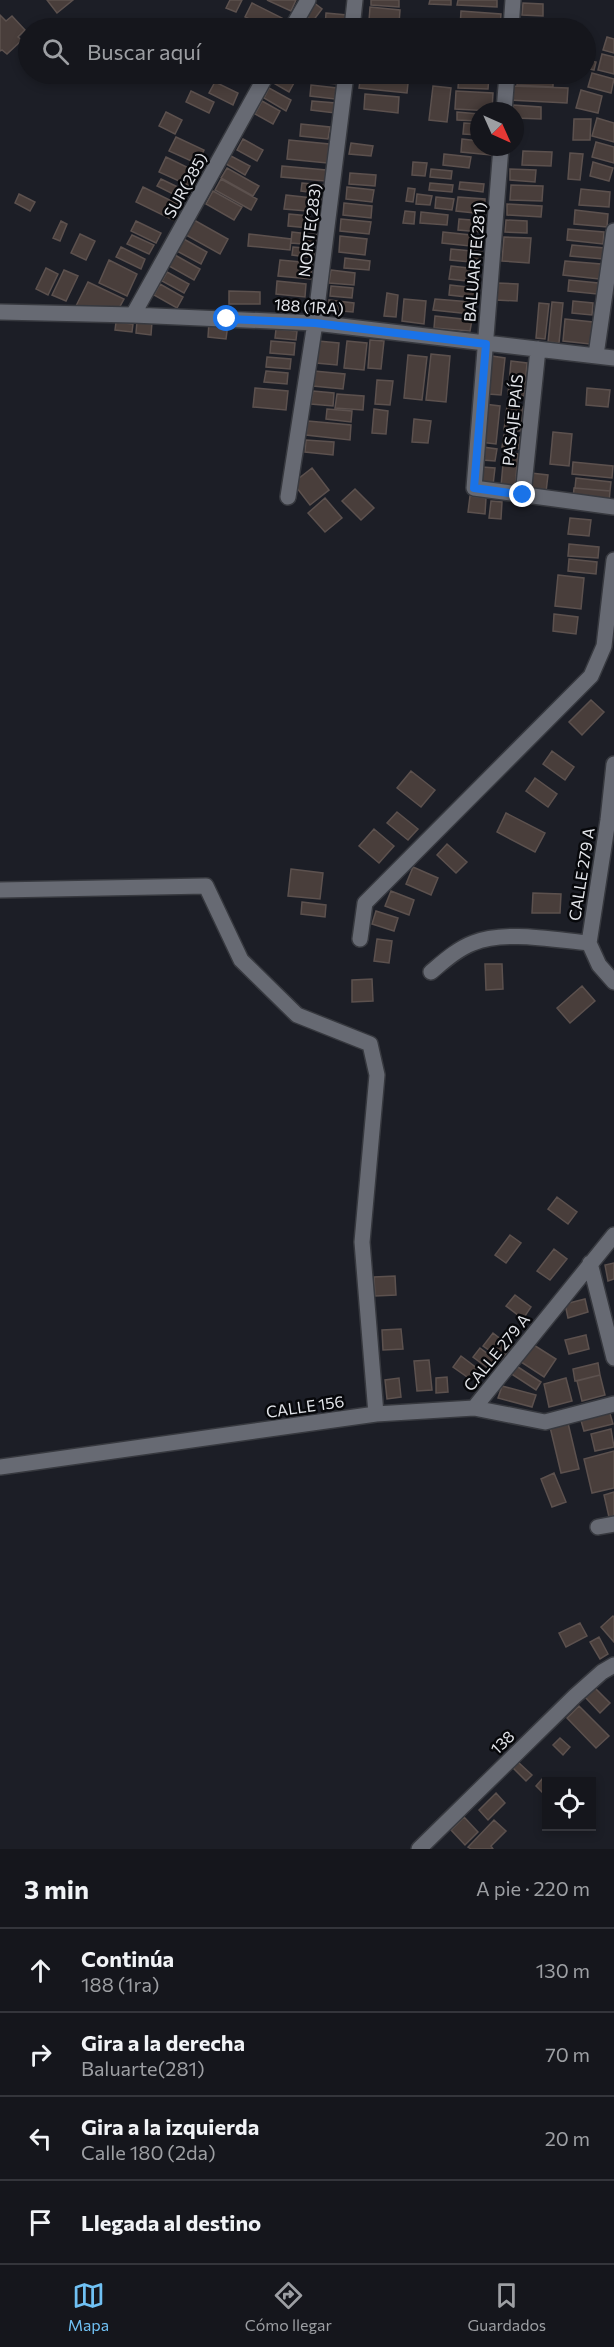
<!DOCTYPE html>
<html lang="es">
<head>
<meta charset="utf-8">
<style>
  body { margin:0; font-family:Commissioner,sans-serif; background:#222329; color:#f1f3f6 }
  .controls { position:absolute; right:18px; bottom:18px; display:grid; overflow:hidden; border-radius:0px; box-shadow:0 3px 9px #0003 }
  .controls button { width:54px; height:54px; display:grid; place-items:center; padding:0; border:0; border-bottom:2px solid #34353b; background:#15161c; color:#f1f3f6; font:30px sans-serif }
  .compass { position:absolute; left:470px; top:102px; width:54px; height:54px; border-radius:50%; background:#15161c; box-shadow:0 3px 9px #0003; rotate:135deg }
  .stop { position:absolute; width:18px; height:18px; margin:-14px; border:4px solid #1a73e8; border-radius:50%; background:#fff }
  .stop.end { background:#1a73e8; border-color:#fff; box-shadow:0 2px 6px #0008 }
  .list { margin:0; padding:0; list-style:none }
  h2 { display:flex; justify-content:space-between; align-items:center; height:78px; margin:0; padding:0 24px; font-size:26px }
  h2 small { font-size:20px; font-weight:400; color:#9d9fa3 }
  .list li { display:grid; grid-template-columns:39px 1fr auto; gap:18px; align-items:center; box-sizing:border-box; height:84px; padding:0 24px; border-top:2px solid #34353b }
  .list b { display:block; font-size:22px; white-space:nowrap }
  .list p { margin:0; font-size:20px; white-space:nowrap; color:#9d9fa3 }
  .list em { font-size:20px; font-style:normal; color:#9d9fa3 }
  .icon { flex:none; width:33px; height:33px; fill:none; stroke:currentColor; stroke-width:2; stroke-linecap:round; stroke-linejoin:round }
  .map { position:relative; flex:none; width:614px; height:1849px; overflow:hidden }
  .search { position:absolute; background:#15161c; box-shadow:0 3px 9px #0003; left:18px; right:18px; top:18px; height:66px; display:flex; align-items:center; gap:15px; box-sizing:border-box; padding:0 21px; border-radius:33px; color:#9d9fa3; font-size:22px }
  .sheet { height:414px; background:#15161c }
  nav { display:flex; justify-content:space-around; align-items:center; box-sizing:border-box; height:84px; border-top:2px solid #34353b; background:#15161c; font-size:16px; color:#9d9fa3 }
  nav a { display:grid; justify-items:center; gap:3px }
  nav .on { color:#70c1f4 }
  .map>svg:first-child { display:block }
  .building { fill:#493e3b; stroke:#5c514e; stroke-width:1.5 }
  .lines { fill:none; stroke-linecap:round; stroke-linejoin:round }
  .minor-casing { stroke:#37393f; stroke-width:18 }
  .minor { stroke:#676a73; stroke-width:15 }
  .route { stroke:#1a73e8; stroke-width:8 }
  .labels { text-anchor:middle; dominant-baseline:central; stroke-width:5; stroke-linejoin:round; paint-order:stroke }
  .street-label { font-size:16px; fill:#e4e6eb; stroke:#07080b }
</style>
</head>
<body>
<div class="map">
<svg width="614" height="1849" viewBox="0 0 614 1849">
  <rect width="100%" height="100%" fill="#1c1e26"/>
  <!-- building -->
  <path class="building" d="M47,0h26l-16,13z
    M230,0h12l-6,12 -10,-4z
    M267,0h29l-5,11z
    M371,0h28v7l-28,-2z
    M430,0h21v5l-22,-1z
    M458,0h39v7l-40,-2z
    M313,2l9,7 -9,12 -10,-7z
    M252,3l30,15 -5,10h-7l-25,-11z
    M523,3l20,1v12l-21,-1z
    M370,7l30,3 -1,14 -30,-3z
    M461,11l40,3 -1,14h-40z
    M326,13l21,2 -1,13 -21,-1z
    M0,15l6,6 6,-5 13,14 -7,7 4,3 -15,14 -5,-4 -2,1z
    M521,19l35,1v8h-36z
    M607,37l7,2v14l-11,-3z
    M586,45l8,1 -2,10 -6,-1z
    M602,54l12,3v17l-16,-4z
    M586,60l10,2 -2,8 -8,-2z
    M592,73l22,6 -3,14 -23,-6z
    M224,74h23l-5,8z
    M274,74h7l14,7 -6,11 -19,-11z
    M315,74h24l-1,10 -24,-2z
    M361,74h48l-2,19 -48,-5z
    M459,75l30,2 -1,12 -30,-1z
    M518,76l35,2v9l-36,-2z
    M215,82l23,11 -5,12 -24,-12z
    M311,85l26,3 -2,11 -25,-3z
    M433,86l18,2 -4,34 -18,-2z
    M510,86l58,2 -1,15 -58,-3z
    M269,88l22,12 -5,11 -22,-13z
    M581,90l21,6 -4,17 -22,-5z
    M191,91l23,11 -5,11 -23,-11z
    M456,91l37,2 -1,18 -37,-2z
    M365,94l34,3 -1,16 -34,-4z
    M262,101l18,10 -7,13 -18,-10z
    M312,101l24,2 -1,10 -24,-3z
    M513,105l28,2v12l-26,-1z
    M166,112l16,8 -7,14 -16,-8z
    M457,112l22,2v7l-22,-1z
    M597,118l17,5v19l-22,-6z
    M574,119h17l-1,21h-17z
    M464,123l15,1v11l-16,-1z
    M301,124l29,3 -2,12 -28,-3z
    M176,137l28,13 -6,14 -29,-13z
    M243,139l20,11 -6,11 -20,-11z
    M462,139l17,2v6h12v8l-30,-3z
    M289,140l40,4 -2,19 -40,-4z
    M596,142l18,5v16l-22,-6z
    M351,143l22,3 -2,10 -22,-2z
    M523,151l29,1 -1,14 -29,-1z
    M570,153l13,1 -3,26 -12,-1z
    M444,154l27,3 -2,11 -26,-3z
    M231,156l19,10 -5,9 -19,-11z
    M166,157l31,15 -7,14 -31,-14z
    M413,162l14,1 -2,13 -13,-1z
    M593,162l20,6 -4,13 -19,-5z
    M282,166l44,4 -1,11 -44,-4z
    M227,168l32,18 -6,10 -32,-18z
    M431,169l21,2 -1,8 -21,-2z
    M510,169l26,1 -1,12 -25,-2z
    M350,173l26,2 -1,11 -26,-2z
    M161,179l25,12 -3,8 -26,-13z
    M221,179l36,20 -6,11 -36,-20z
    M460,182l24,2 -1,8 -24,-3z
    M302,183l22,2 -1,9 -22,-3z
    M430,183l23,2 -1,7 -23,-2z
    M511,185l32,1 -1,15 -32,-1z
    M143,187l37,18 -7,15 -37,-18z
    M347,187l27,3 -2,12 -26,-3z
    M408,188l7,1 -2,13 -7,-1z
    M581,189l29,3 -1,15 -30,-2z
    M213,191l29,16 -8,13 -28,-16z
    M19,194l16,8 -5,9 -15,-8z
    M417,194l15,2 -2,9 -14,-1z
    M286,195l35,4 -2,13 -35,-3z
    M436,197l18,2 -2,11 -17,-2z
    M458,197l27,2 -1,15 -28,-3z
    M344,203l28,3 -1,12 -28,-3z
    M507,204l35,2 -1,11 -34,-2z
    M575,210l33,4 -1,13 -33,-3z
    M405,211l10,1 -1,12 -11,-1z
    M421,212l27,3 -1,10 -27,-2z
    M289,214l21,2 -1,12 -21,-2z
    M341,219l30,3 -2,12 -29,-3z
    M459,219l24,2 -2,11 -23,-2z
    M194,220l34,19 -8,15 -34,-19z
    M506,220l21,1v12l-22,-1z
    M61,221l6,3 -7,17 -7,-3z
    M136,221l25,12 -5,10 -25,-12z
    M568,229l36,3 -1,12 -36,-4z
    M292,232l26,3 -2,10 -25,-2z
    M443,232l28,3 -1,11 -28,-3z
    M80,234l15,7 -9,19 -15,-7z
    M249,234l42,5 -1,11 -42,-4z
    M132,235l22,10 -5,9 -22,-10z
    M340,236l27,3 -2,16 -26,-3z
    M504,237l27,1 -2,25 -27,-2z
    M182,238l25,14 -6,12 -26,-14z
    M572,245l33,3 -2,11 -33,-3z
    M121,247l24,12 -4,10 -25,-12z
    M293,247l22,2 -1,9 -22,-3z
    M451,249l31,3 -1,11 -31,-3z
    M175,255l25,14 -6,11 -25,-14z
    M345,258l25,3 -1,9 -25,-2z
    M109,260l28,14 -10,22 -28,-13z
    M280,260l32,3 -1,16 -33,-3z
    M565,261l36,3 -2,15 -36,-4z
    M451,266l26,3 -1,13 -27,-3z
    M46,268l12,6 -10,21 -12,-6z
    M64,270l14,6 -12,25 -14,-6z
    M331,270l24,3 -1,12 -25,-2z
    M167,272l22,12 -5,9 -22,-12z
    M569,280l29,3 -1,11 -29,-3z
    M277,281l29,3 -1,13 -29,-3z
    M88,282l36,17 -6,11 -43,-2z
    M497,283l21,1 -1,17 -21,-1z
    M160,284l23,13 -6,11 -23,-13z
    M450,285l26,3 -1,10 -26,-3z
    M331,286l22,2 -1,10 -22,-2z
    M229,291l31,1v12h-31z
    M387,293l11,2 -2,22 -12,-1z
    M404,299l22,2 -2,23 -22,-3z
    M435,299l36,3 -1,12 -37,-4z
    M329,300l25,3 -1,9 -24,-2z
    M573,301l20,2 -1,12 -20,-2z
    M552,302l11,1 -4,40 -11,-1z
    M539,303l10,1 -4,35 -9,-1z
    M435,316l37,4 -2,11 -36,-3z
    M565,319l28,3 -3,22 -27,-3z
    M137,321l15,1 -1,13 -15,-2z
    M116,322l17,2 -1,8 -17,-2z
    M209,322l19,2 -2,15 -18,-2z
    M276,329l21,2 -1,9 -21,-2z
    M370,340l14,1 -3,28 -13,-1z
    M271,341l24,2 -1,12 -24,-2z
    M318,341l21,2 -2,22 -21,-2z
    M347,341l20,2 -3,27 -20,-2z
    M431,354l19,2 -4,46 -20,-2z
    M408,355l19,2 -5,43 -18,-2z
    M492,356l13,2 -4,37 -13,-1z
    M267,357l24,2 -1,10 -24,-2z
    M511,361l16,2 -3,33 -16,-2z
    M266,371l22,2 -1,11 -23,-2z
    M314,371l31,3 -2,15 -30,-3z
    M377,380l16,1 -3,24 -15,-1z
    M255,388l33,3 -2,19 -33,-3z
    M587,388l23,2 -2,17 -22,-2z
    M313,391l21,2 -1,13 -22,-2z
    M337,394l27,2 -1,14 -28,-2z
    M484,404l16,2 -4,38 -16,-2z
    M507,406l16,1 -3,24 -16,-1z
    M327,409l25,2 -1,11 -25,-3z
    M374,409l14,2 -2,23 -14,-1z
    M414,419l17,2 -3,22 -16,-1z
    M308,421l43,4 -1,15 -44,-5z
    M553,432l19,2 -3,32 -19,-2z
    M504,435l16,2 -1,12 -17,-2z
    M306,440l28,2 -1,13 -28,-3z
    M483,447l14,2 -2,12 -13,-1z
    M504,453l14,1 -3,34 -14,-2z
    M573,462l40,4 -1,12 -40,-4z
    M482,467l13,1 -2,17 -13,-1z
    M312,468l17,22 -19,15 -17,-22z
    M531,473l17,2 -2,17 -17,-2z
    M576,478l35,4 -1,9 -35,-3z
    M574,488l36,3 -1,12 -36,-4z
    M355,489l19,19 -13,12 -19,-19z
    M470,496l16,2 -1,16 -17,-2z
    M325,498l17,20 -17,14 -17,-19z
    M491,501l11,1 -1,17 -12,-1z
    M570,518l21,2 -2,16 -21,-2z
    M569,544l30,3 -1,11 -30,-2z
    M569,559l28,3 -1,12 -28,-3z
    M558,575l26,3 -3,31 -26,-3z
    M554,614l24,3 -2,17 -23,-3z
    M591,700l13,12 -22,23 -13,-13z
    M552,751l22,16 -9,13 -22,-16z
    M411,771l24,19 -14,17 -24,-19z
    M535,778l22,16 -9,13 -22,-16z
    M397,812l21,17 -10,11 -21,-17z
    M506,813l39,20 -10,19 -38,-20z
    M374,829l20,17 -15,17 -20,-17z
    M447,844l20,18 -11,11 -19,-18z
    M413,867l25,11 -7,17 -25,-11z
    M291,869l32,4 -3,26 -32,-3z
    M391,891l23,9 -5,15 -24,-9z
    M533,893l28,1 -1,19h-28z
    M302,902l24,3 -1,12 -24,-3z
    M376,911l22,7 -4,13 -22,-7z
    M377,939l15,2 -3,22 -15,-2z
    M485,964h17l1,25 -17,1z
    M372,979l1,22 -21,1v-22z
    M582,986l13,15 -25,22 -13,-15z
    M557,1197l20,15 -9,12 -20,-15z
    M510,1235l11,8 -15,20 -11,-8z
    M554,1249l13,10 -17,21 -13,-9z
    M614,1263v16l-6,2 -3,-16z
    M395,1276l1,19 -21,1 -1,-19z
    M515,1295l16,12 -8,12 -17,-13z
    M585,1299l3,13 -20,6 -3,-14z
    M401,1329l2,20 -20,1 -1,-20z
    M493,1333l18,14 -9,12 -19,-13z
    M586,1335l3,14 -20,5 -4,-14z
    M529,1342l27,17 -12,18 -26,-17z
    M480,1348l16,12 -7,9 -16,-12z
    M461,1356l17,13 -8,10 -17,-12z
    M429,1360l3,30 -15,1 -3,-30z
    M598,1363l2,12 -25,6 -2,-12z
    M515,1365l26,17 -5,8 -26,-17z
    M600,1375l5,20 -23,6 -5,-20z
    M447,1377l1,15 -12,1v-15z
    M399,1378l2,19 -14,2 -2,-19z
    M566,1378l6,23 -23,6 -5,-23z
    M502,1386l34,9 -4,12 -34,-9z
    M609,1410l4,14 -29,7 -4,-14z
    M568,1423l11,46 -18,4 -11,-46z
    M611,1429l3,18 -19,4 -4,-17z
    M614,1451v37l-22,5 -8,-34z
    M554,1473l12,29 -14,5 -11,-28z
    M614,1492v24l-5,1 -5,-22z
    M613,1616l1,1v25l-13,-15z
    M580,1623l7,13 -21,11 -7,-14z
    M599,1637l9,17 -8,5 -10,-17z
    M595,1688l15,15 -10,10 -15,-16z
    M579,1706l30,30 -13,12 -29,-30z
    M560,1738l10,9 -7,8 -10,-10z
    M518,1762l14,13 -6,6 -13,-13z
    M543,1778l4,4 -1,14 -10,-10z
    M496,1793l9,10 -17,17 -9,-10z
    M464,1817l14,15 -13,13 -14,-15z
    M494,1820l12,11 -15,15 2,3h-22l-3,-2z"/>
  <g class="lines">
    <!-- minor casing -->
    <g class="minor-casing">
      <path id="minor" d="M292,28l16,-28
        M352,28l3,-28
        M511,28l2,-28
        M504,111l3,-37
        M501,147l-27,341 140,19
        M0,312l133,3 182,8 299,35
        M133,315l134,-241
        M596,355l18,-124
        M523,495l15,-146
        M288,497l27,-174 31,-249
        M614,764l-6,56 -19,123 10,22 15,17
        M0,890l206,-4 35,74 56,55 73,29 7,31 -15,167 14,172
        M360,939l5,-36 226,-227 13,-30 10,-86
        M431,972c12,-10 26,-23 42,-29 32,-13 82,-3 116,0
        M590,1263l24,95
        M474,1408l140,-173
        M0,1467l376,-53 98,-6 71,14 69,-18
        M598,1527l16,-3
        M419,1849l156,-153 27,-24 12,-7"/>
    </g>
    <!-- minor -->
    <use href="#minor" class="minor"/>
  </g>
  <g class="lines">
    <!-- route -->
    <path class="route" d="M227,319l88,4 171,21 -12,144 49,7"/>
  </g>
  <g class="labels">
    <!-- street labels -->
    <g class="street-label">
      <text transform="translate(185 185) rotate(-61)">SUR(285)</text>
      <text transform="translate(309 230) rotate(-83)">NORTE(283)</text>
      <text transform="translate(474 262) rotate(-85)">BALUARTE(281)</text>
      <text transform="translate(309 306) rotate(4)">188 (1RA)</text>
      <text transform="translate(512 420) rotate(-84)">PASAJE PAÍS</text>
      <text transform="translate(581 874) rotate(-81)">CALLE 279 A</text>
      <text transform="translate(496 1352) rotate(-51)">CALLE 279 A</text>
      <text transform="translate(305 1406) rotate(-8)">CALLE 156</text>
      <text transform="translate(502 1742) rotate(-44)">138</text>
    </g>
  </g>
</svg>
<div class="controls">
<button><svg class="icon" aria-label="locate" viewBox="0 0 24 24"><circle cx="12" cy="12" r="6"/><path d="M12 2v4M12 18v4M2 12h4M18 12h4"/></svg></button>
</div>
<svg class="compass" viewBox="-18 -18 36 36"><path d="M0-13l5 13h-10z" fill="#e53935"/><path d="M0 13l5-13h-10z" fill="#9d9fa3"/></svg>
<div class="stop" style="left:227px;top:319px"></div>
<div class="stop end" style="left:523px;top:495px"></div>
<div class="search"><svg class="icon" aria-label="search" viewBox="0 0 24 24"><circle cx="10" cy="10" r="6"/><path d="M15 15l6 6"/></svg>Buscar aquí</div>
</div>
<section class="sheet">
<h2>3 min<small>A pie · 220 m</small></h2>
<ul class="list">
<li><svg class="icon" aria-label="ahead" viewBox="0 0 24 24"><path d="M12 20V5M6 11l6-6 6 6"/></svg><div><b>Continúa</b><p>188 (1ra)</p></div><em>130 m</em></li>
<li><svg class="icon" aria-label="right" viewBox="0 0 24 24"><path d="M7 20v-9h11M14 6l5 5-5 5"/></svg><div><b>Gira a la derecha</b><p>Baluarte(281)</p></div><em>70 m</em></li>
<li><svg class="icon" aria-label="left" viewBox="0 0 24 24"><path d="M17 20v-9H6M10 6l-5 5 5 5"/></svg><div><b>Gira a la izquierda</b><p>Calle 180 (2da)</p></div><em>20 m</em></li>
<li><svg class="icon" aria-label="arrive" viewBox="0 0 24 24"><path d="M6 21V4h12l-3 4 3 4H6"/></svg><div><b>Llegada al destino</b></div></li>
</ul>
</section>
<nav>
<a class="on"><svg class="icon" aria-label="map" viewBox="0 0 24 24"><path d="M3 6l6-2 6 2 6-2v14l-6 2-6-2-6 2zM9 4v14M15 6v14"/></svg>Mapa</a>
<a><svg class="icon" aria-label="directions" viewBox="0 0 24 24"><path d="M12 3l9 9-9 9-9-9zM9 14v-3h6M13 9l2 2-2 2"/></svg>Cómo llegar</a>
<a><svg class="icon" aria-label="saved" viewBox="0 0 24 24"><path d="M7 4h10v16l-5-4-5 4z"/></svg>Guardados</a>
</nav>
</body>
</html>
